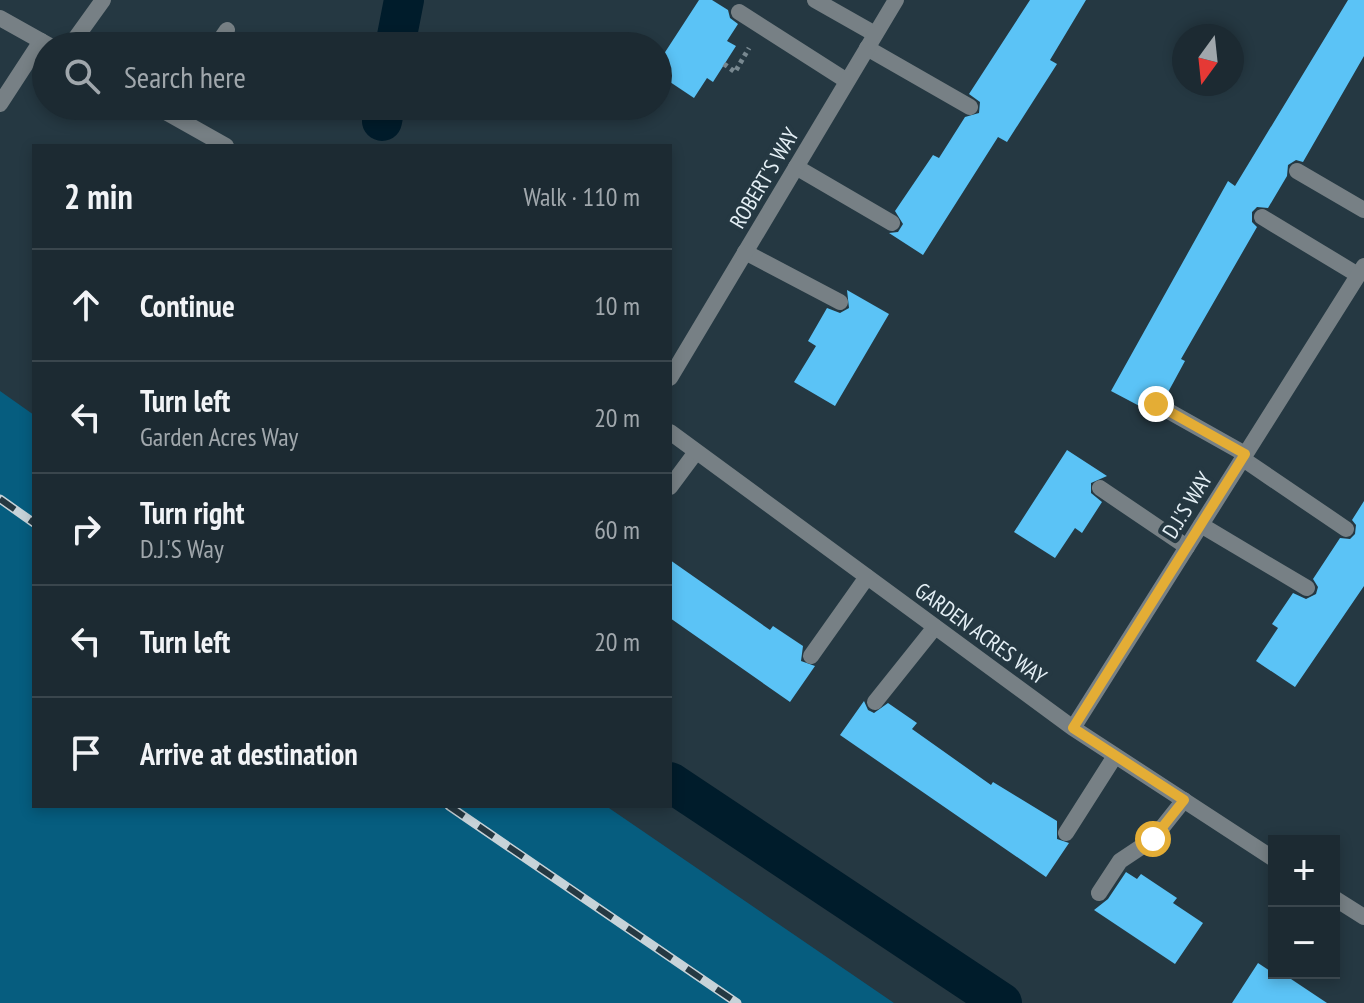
<!DOCTYPE html>
<html lang="en">
<head>
<meta charset="utf-8">
<style>
  body { margin:0; font-family:"PT Sans Narrow",sans-serif; background:#25323a; color:#f1f3f6 }
  .controls { position:absolute; right:24px; bottom:24px; display:grid; overflow:hidden; border-radius:0px; box-shadow:0 4px 12px #0003 }
  .controls button { width:72px; height:72px; display:grid; place-items:center; padding:0; border:0; border-bottom:2px solid #3a464d; background:#1c2a32; color:#f1f3f6; font:40px sans-serif }
  .compass { position:absolute; left:1172px; top:24px; width:72px; height:72px; border-radius:50%; background:#1c2a32; box-shadow:0 4px 12px #0003; rotate:195deg }
  .stop { position:absolute; width:24px; height:24px; margin:-18px; border:6px solid #e4ad35; border-radius:50%; background:#fff }
  .stop.end { background:#e4ad35; border-color:#fff; box-shadow:0 2px 8px #0008 }
  .list { margin:0; padding:0; list-style:none }
  h2 { display:flex; justify-content:space-between; align-items:center; height:104px; margin:0; padding:0 32px; font-size:34px }
  h2 small { font-size:26px; font-weight:400; color:#a0a7ac }
  .list li { display:grid; grid-template-columns:52px 1fr auto; gap:24px; align-items:center; box-sizing:border-box; height:112px; padding:0 32px; border-top:2px solid #3a464d }
  .list b { display:block; font-size:30px; white-space:nowrap }
  .list p { margin:0; font-size:26px; white-space:nowrap; color:#a0a7ac }
  .list em { font-size:26px; font-style:normal; color:#a0a7ac }
  .icon { flex:none; width:44px; height:44px; fill:none; stroke:currentColor; stroke-width:2; stroke-linecap:round; stroke-linejoin:round }
  .map { position:relative; flex:none; width:1364px; height:1003px; overflow:hidden }
  .search { position:absolute; background:#1c2a32; box-shadow:0 4px 12px #0003; left:32px; top:32px; width:640px; height:88px; display:flex; align-items:center; gap:20px; box-sizing:border-box; padding:0 28px; border-radius:44px; color:#a0a7ac; font-size:30px }
  .panel { position:absolute; background:#1c2a32; box-shadow:0 4px 12px #0003; left:32px; top:144px; width:640px; height:664px; border-radius:0px }
  .map>svg:first-child { display:block }
  .green { fill:#065d7f }
  .lines { fill:none; stroke-linecap:round; stroke-linejoin:round }
  .canal { stroke:#001c2b; stroke-width:40 }
  .building { fill:#5bc3f6 }
  .path { stroke:#788890; stroke-width:5; stroke-dasharray:4 4; stroke-linecap:butt }
  .service { stroke:#778085; stroke-width:16 }
  .minor { stroke:#778085; stroke-width:16 }
  .rail-casing { stroke:#c7d3d9; stroke-width:9 }
  .rail { stroke:#253842; stroke-width:6; stroke-dasharray:18; stroke-linecap:butt }
  .route { stroke:#e4ad35; stroke-width:10 }
  .labels { text-anchor:middle; dominant-baseline:central; stroke-width:8; stroke-linejoin:round; paint-order:stroke }
  .street-label { font-size:22px; fill:#e4eff5; stroke:#253842 }
</style>
</head>
<body>
<div class="map">
<svg width="1364" height="1003" viewBox="0 0 1364 1003">
  <rect width="100%" height="100%" fill="#253842"/>
  <!-- green -->
  <path class="green" d="M0,391l34,24v391h572l288,197h-894z"/>
  <g class="lines">
    <!-- canal -->
    <path class="canal" d="M395,46l9,-46
      M382,121l3,-15
      M670,782l332,221"/>
  </g>
  <!-- building -->
  <path class="building" d="M699,0h13l16,10 2,8 8,6 -11,17 9,5 -23,36 -6,-4 -13,20 -36,-24v-11z
    M1030,0h56l-36,60 7,4 -50,78 -9,-5 -75,118 -34,-22 9,-1 5,-8 -8,-13 38,-56 6,3 26,-41 14,-4 1,-11 -11,-8z
    M1348,0h16v56l-61,106 -7,-2 -8,5 -1,11 -19,32 -11,-1 -5,5v10l5,5 -76,132 4,2 -19,35 -16,-1 -5,8 2,7 -36,-19 117,-210 7,5z
    M847,290l42,24 -54,92 -41,-24 22,-36 -8,-5 19,-33 13,5 9,-5z
    M1067,450l40,26 -16,7v10l11,9 -20,31 -7,-5 -20,30 -41,-26z
    M1364,501v85l-69,101 -39,-26 22,-33 -6,-4 21,-31 13,6 10,-5 2,-7 -5,-8 27,-41 10,1 5,-5 1,-9 -4,-5z
    M670,560l100,70 3,-4 30,20 -2,15 14,5 -25,36 -120,-84z
    M864,701l4,9 6,3 14,-10 29,20 -5,6 79,56 2,-3 64,39v18l12,4 -23,34 -206,-142z
    M1126,872l11,7 4,-5 36,24 -4,5 30,20 -28,41 -81,-54 14,-11z
    M1258,963l15,10h9l45,30h-95z"/>
  <g class="lines">
    <!-- path -->
    <path class="path" d="M724,64l11,8 14,-24"/>
    <!-- service -->
    <path class="service" d="M815,0l60,34
      M739,12l108,69
      M70,46l33,-46
      M216,46l11,-16
      M867,48l103,59
      M0,104l41,-63
      M796,167l96,56
      M1297,171l67,39
      M1262,217l96,58
      M745,252l95,50
      M1156,404l89,50
      M1243,459l103,70
      M670,487l26,-35
      M1100,488l87,59
      M1201,525l106,63
      M811,656l56,-79
      M875,702l60,-75
      M1066,833l49,-77
      M1099,893l21,-32 33,-22 31,-39"/>
    <!-- minor -->
    <path class="minor" d="M0,18l50,28
      M155,106l71,40
      M670,378l226,-378
      M670,432l403,296 201,131
      M1073,728l291,-462
      M1334,898l30,19"/>
    <!-- rail casing -->
    <g class="rail-casing">
      <path id="rail" d="M0,499l34,24
        M449,806l288,197"/>
    </g>
    <!-- rail -->
    <use href="#rail" class="rail"/>
  </g>
  <g class="lines">
    <!-- route -->
    <path class="route" d="M1153,839l31,-39 -111,-72 172,-274 -89,-50"/>
  </g>
  <g class="labels">
    <!-- street labels -->
    <g class="street-label">
      <text transform="translate(764 178) rotate(-59)">ROBERT'S WAY</text>
      <text transform="translate(1187 505) rotate(-58)">D.J.'S WAY</text>
      <text transform="translate(981 633) rotate(36)">GARDEN ACRES WAY</text>
    </g>
  </g>
</svg>
<div class="controls">
<button>+</button>
<button>−</button>
</div>
<svg class="compass" viewBox="-18 -18 36 36"><path d="M0-13l5 13h-10z" fill="#e53935"/><path d="M0 13l5-13h-10z" fill="#a0a7ac"/></svg>
<div class="stop" style="left:1153px;top:839px"></div>
<div class="stop end" style="left:1156px;top:404px"></div>
<div class="search"><svg class="icon" aria-label="search" viewBox="0 0 24 24"><circle cx="10" cy="10" r="6"/><path d="M15 15l6 6"/></svg>Search here</div>
<section class="panel">
<h2>2 min<small>Walk · 110 m</small></h2>
<ul class="list">
<li><svg class="icon" aria-label="ahead" viewBox="0 0 24 24"><path d="M12 20V5M6 11l6-6 6 6"/></svg><div><b>Continue</b></div><em>10 m</em></li>
<li><svg class="icon" aria-label="left" viewBox="0 0 24 24"><path d="M17 20v-9H6M10 6l-5 5 5 5"/></svg><div><b>Turn left</b><p>Garden Acres Way</p></div><em>20 m</em></li>
<li><svg class="icon" aria-label="right" viewBox="0 0 24 24"><path d="M7 20v-9h11M14 6l5 5-5 5"/></svg><div><b>Turn right</b><p>D.J.'S Way</p></div><em>60 m</em></li>
<li><svg class="icon" aria-label="left" viewBox="0 0 24 24"><path d="M17 20v-9H6M10 6l-5 5 5 5"/></svg><div><b>Turn left</b></div><em>20 m</em></li>
<li><svg class="icon" aria-label="arrive" viewBox="0 0 24 24"><path d="M6 21V4h12l-3 4 3 4H6"/></svg><div><b>Arrive at destination</b></div></li>
</ul>
</section>
</div>
</body>
</html>
